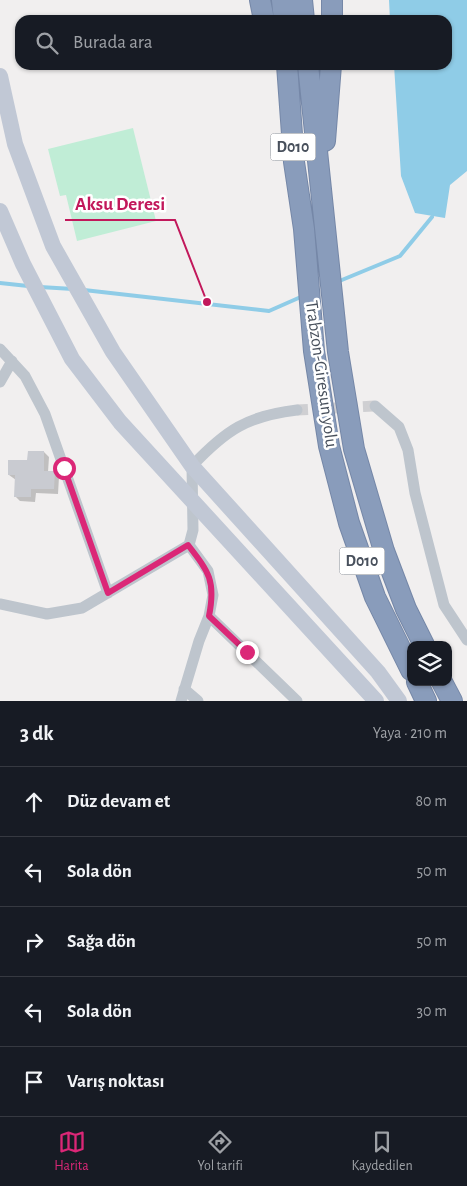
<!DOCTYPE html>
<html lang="tr">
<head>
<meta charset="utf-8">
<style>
  body { margin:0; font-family:"Alegreya Sans",sans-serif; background:#242831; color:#f1f3f6 }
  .controls { position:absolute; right:15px; bottom:15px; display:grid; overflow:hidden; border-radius:10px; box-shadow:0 1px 4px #0004 }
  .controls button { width:45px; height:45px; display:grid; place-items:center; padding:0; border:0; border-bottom:1px solid #363941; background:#171b24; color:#f1f3f6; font:25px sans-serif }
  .stop { position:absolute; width:15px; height:15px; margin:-11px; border:4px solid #db2777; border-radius:50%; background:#fff }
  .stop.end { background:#db2777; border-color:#fff; box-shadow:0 1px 5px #0008 }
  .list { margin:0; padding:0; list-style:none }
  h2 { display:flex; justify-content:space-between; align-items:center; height:65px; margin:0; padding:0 20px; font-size:21px }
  h2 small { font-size:16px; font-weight:400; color:#9ea1a6 }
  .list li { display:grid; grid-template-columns:32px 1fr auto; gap:15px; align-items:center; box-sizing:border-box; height:70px; padding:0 20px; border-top:1px solid #363941 }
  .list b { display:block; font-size:19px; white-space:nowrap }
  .list em { font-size:16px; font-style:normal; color:#9ea1a6 }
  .icon { flex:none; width:28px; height:28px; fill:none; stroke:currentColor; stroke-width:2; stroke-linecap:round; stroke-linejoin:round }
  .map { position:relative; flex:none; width:467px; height:701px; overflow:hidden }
  .search { position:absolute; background:#171b24; box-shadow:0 1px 4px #0004; left:15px; right:15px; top:15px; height:55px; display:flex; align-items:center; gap:12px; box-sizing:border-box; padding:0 18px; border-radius:15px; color:#9ea1a6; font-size:19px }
  .sheet { height:415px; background:#171b24 }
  nav { display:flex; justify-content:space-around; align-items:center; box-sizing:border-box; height:70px; border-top:1px solid #363941; background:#171b24; font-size:14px; color:#9ea1a6 }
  nav a { display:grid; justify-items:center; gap:2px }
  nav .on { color:#db2777 }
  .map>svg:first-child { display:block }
  .green { fill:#c0edd6 }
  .water { fill:#8fcce7 }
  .shadow { fill:#0003 }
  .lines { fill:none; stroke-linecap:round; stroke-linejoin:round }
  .stream { stroke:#8fcce7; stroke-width:4 }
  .building { fill:#c9cbd1 }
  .street-tunnel { stroke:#cfcfd2; stroke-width:11; stroke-dasharray:11 5.5; stroke-linecap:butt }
  .highway-casing { stroke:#7587a7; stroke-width:22 }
  .street { stroke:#bec5cd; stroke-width:11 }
  .secondary { stroke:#c1c8d5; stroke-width:16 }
  .highway { stroke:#899cbb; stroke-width:20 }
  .route { stroke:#db2777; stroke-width:6 }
  .labels { text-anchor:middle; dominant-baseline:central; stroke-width:5; stroke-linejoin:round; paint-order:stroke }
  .shield { fill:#fff; stroke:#7f848d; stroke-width:1 }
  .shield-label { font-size:16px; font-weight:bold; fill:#48505c }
  .street-label { font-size:18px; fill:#48505c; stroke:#fff }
  .leader { fill:none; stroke:#c2185b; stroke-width:2 }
  .callout-dot { fill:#c2185b; stroke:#fff; stroke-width:2 }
  .callout-label { font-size:19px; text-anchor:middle; font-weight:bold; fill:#c2185b; stroke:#fff; stroke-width:5; stroke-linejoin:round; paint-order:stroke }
</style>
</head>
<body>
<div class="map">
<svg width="467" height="701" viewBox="0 0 467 701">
  <rect width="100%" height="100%" fill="#f1efef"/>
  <!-- green -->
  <path class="green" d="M133,128l23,93 -79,20 -11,-46 -6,1 -12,-47z"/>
  <!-- water -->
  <path class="water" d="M389,0h78v171l-17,14 -5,33 -30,-5 -14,-37 -7,-111h53v-45h-57z"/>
  <!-- shadow -->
  <path class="shadow" d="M44,452l5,5 -1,15 6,1 5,4 -1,17 -22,-1 -1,9 -15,-1 -5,-5 1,-16 -7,-5z"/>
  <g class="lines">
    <!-- stream -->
    <path class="stream" d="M337,282l63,-26 32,-39
      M0,283l28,3
      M40,287l33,2
      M84,290l185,21 34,-15"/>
  </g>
  <!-- building -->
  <path class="building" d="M28,451h16v20h11l-1,18h-23v8h-17l1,-22h-7v-15h19z"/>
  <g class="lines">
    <!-- street-tunnel -->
    <path class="street-tunnel" d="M297,410l78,-4"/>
    <!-- highway casing -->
    <g class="highway-casing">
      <path id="highway" d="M260,0l4,20
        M282,0l2,20
        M302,0l2,20
        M332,20v-20
        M287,65l7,97 10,67 10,122 15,95 20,77 26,74 36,73
        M308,65l30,287 16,97 30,102 22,58 18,36
        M325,141l6,-76
        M417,682l9,19
        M442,682l10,19"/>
    </g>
    <!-- street -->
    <path class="street" d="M0,349l25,27 20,38 63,179
      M0,382l12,-21
      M375,406l24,21 9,23 7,43 29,112 23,35
      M0,604l47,10 35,-6 107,-63 4,-15 -1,-64c34,-36 55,-50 105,-56
      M209,616l88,85
      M184,689l14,12
      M181,701l18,-60 10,-25 4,-21 -5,-24 -19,-26"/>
    <!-- secondary -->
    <path class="secondary" d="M0,76l15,68 38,102 60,106 79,114 186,206 21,29
      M0,211l23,53 49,95 48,63 256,279"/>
    <!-- highway -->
    <use href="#highway" class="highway"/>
  </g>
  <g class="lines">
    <!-- route -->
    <path class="route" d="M64,468l44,125 80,-48c21,27 28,36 21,71l38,36"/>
  </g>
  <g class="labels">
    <!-- shield labels -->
    <g class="shield">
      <rect x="270.5" y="133.5" width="45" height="27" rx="4"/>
      <rect x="339.5" y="547.5" width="45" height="27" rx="4"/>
    </g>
    <g class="shield-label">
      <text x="293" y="147">D010</text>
      <text x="362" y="561">D010</text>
    </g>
    <!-- street labels -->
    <g class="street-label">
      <text transform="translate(321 374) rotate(82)">Trabzon-Giresun yolu</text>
    </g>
  </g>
  <!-- callouts -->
  <path class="leader" d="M207 302L175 220H65"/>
  <circle class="callout-dot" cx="207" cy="302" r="5"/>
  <g class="callout-label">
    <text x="120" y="210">Aksu Deresi</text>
  </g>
</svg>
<div class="controls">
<button><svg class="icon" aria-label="layers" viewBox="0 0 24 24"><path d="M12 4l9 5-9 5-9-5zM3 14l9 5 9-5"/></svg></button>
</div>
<div class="stop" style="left:64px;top:468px"></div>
<div class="stop end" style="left:247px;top:652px"></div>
<div class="search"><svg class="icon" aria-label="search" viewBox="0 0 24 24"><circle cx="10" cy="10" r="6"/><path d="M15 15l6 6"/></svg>Burada ara</div>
</div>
<section class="sheet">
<h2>3 dk<small>Yaya · 210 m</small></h2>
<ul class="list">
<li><svg class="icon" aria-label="ahead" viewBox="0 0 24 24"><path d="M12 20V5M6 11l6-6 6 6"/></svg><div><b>Düz devam et</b></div><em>80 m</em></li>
<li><svg class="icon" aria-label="left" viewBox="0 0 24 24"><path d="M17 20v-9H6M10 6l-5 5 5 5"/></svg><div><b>Sola dön</b></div><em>50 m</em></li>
<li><svg class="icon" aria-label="right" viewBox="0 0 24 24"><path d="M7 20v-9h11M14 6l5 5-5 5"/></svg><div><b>Sağa dön</b></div><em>50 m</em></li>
<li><svg class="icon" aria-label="left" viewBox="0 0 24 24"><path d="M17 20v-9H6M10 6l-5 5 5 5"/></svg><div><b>Sola dön</b></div><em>30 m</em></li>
<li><svg class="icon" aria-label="arrive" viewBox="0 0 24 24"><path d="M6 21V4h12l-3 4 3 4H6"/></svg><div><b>Varış noktası</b></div></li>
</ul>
</section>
<nav>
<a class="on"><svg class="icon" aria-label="map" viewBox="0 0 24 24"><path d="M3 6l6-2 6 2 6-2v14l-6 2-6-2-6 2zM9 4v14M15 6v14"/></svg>Harita</a>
<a><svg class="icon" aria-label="directions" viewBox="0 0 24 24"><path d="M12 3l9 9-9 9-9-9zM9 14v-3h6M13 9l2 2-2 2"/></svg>Yol tarifi</a>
<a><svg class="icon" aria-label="saved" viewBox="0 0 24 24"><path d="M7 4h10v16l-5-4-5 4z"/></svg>Kaydedilen</a>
</nav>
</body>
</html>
